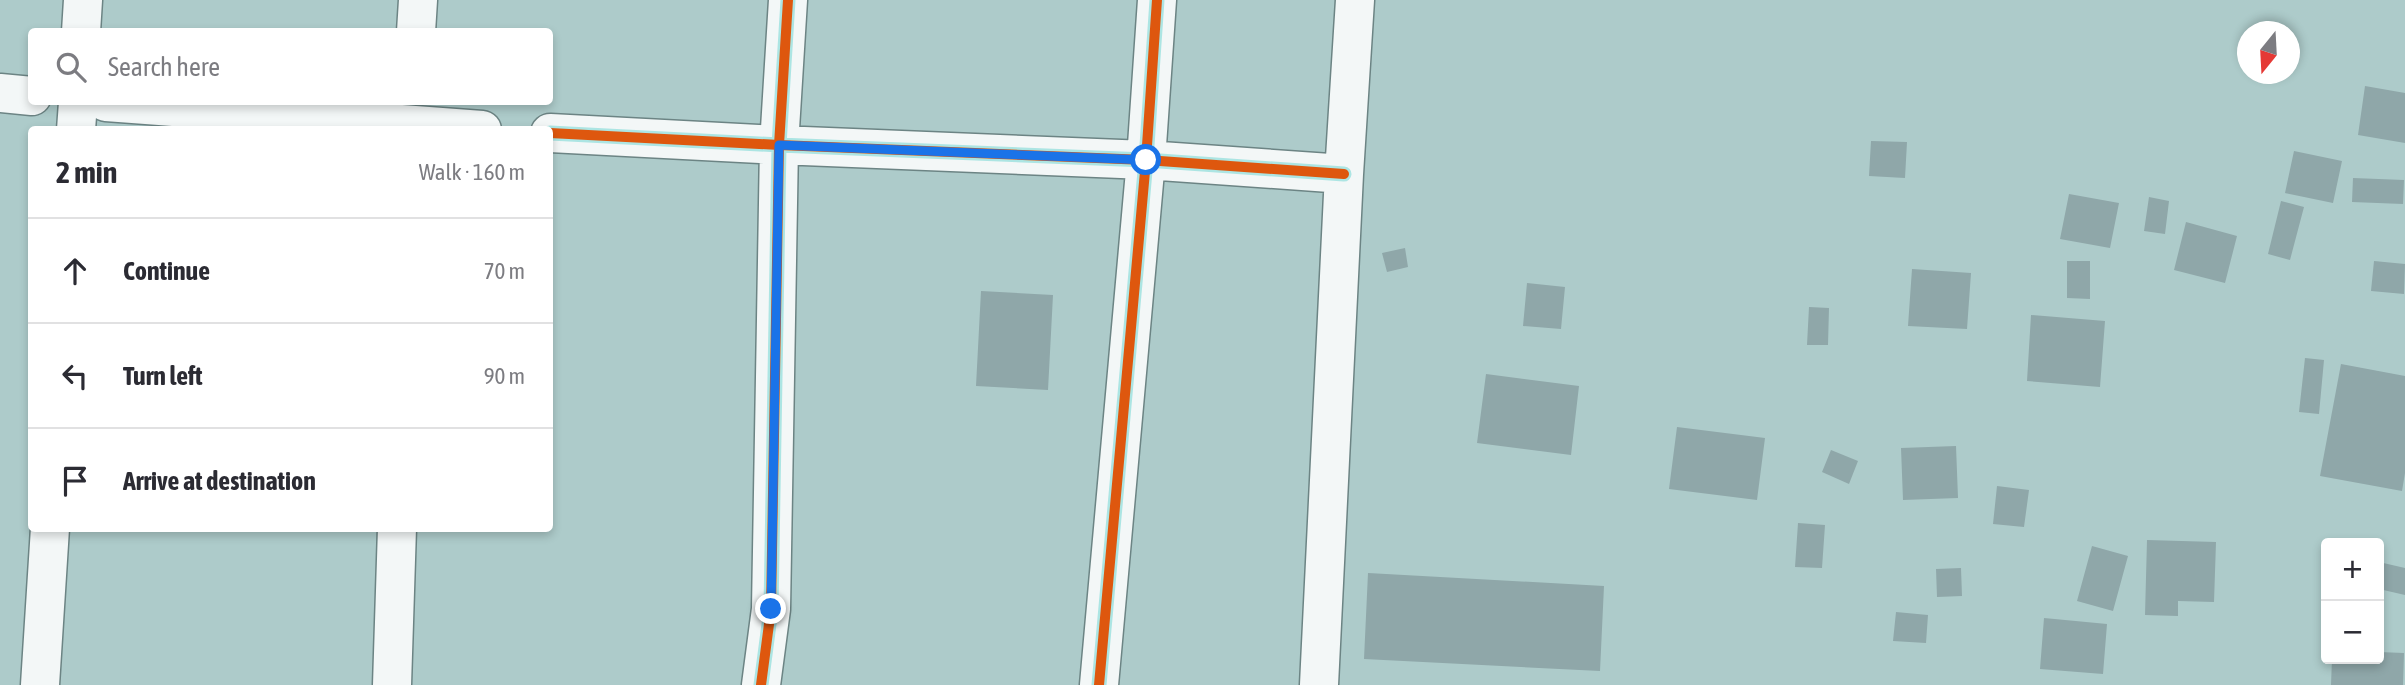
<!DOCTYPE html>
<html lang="en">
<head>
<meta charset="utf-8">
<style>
  body { margin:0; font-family:"Asap Condensed",sans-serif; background:#f7f7f7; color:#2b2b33 }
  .controls { position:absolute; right:21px; bottom:21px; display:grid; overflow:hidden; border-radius:7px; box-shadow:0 4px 10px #0003 }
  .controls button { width:63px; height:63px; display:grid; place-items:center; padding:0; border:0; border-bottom:2px solid #e1e1e2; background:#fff; color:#2b2b33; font:35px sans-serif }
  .compass { position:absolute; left:2237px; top:21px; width:63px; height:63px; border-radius:50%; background:#fff; box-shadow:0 4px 10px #0003; rotate:198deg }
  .stop { position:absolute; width:21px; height:21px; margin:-16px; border:5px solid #1a73e8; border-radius:50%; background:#fff }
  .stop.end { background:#1a73e8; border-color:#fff; box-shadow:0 2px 7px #0008 }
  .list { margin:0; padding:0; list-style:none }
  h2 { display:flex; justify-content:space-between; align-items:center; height:91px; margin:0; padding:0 28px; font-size:30px }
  h2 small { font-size:23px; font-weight:400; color:#7c7c81 }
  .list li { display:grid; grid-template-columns:46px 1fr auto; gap:21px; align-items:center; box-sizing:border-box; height:105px; padding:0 28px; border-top:2px solid #e1e1e2 }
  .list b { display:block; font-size:26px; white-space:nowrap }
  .list em { font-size:23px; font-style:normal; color:#7c7c81 }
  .icon { flex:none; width:38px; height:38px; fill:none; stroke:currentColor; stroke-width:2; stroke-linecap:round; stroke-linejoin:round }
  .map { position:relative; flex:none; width:2405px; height:685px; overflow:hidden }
  .search { position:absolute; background:#fff; box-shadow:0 4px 10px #0003; left:28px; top:28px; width:525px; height:77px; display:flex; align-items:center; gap:18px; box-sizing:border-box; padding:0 24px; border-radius:7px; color:#7c7c81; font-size:26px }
  .panel { position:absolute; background:#fff; box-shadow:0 4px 10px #0003; left:28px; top:126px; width:525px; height:406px; border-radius:7px }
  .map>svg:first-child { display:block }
  .building { fill:#8fa7a9 }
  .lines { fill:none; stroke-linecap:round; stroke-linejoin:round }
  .minor-casing { stroke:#6c8484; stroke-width:41 }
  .minor { stroke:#f3f7f7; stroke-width:38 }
  .cycleway-casing { stroke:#ace5e3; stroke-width:15 }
  .cycleway { stroke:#de570e; stroke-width:10 }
  .route { stroke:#1a73e8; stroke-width:9 }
</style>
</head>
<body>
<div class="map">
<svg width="2405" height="685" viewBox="0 0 2405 685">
  <rect width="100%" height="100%" fill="#adcbca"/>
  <!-- building -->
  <path class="building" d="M2365,86l40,7v50l-47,-8z
    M1871,141l36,1 -2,36 -36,-2z
    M2294,151l48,10 -9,42 -48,-10z
    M2353,178l51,2 -1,24 -51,-2z
    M2069,194l50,9 -9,45 -50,-9z
    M2149,197l20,4 -4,33 -21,-3z
    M2281,201l23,6 -14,53 -22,-6z
    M2186,222l51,14 -12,47 -51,-13z
    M1405,248l3,19 -21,5 -5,-19z
    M2067,261h23v38l-23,-1z
    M2374,261l31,3 -1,30 -33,-3z
    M1912,269l59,4 -4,56 -59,-3z
    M1527,283l38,4 -4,42 -38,-3z
    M981,291l72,4 -5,95 -72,-4z
    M1809,307l20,1 -1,37h-21z
    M2031,315l74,6 -5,66 -73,-6z
    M2305,358l19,2 -5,54 -20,-2z
    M2341,364l64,12v97l-3,18 -82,-15z
    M1486,374l93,12 -8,69 -94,-12z
    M1677,427l88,11 -8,62 -88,-11z
    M1956,446l2,52 -55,2 -2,-52z
    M1831,450l27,11 -9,23 -27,-12z
    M1997,486l32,4 -5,37 -31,-3z
    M1798,523l27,2 -3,43 -27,-1z
    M2147,540l69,2 -2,60 -36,-1v15l-33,-1z
    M2092,546l36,10 -15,55 -36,-10z
    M2379,562l26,6v27l-26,-6z
    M1961,568l1,28 -25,1 -1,-28z
    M1368,573l236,13 -4,85 -236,-12z
    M1896,612l32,3 -2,28 -33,-2z
    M2044,618l63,6 -4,50 -63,-5z
    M2379,652l25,1 -1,32h-72l1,-26h47z"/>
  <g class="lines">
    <!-- minor casing -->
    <g class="minor-casing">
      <path id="minor" d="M81,32l2,-32
        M416,32l2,-32
        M0,93l32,3
        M106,102l376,28
        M76,130l2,-28
        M550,133l229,12 367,15 198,14
        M40,685l10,-157
        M392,685l5,-157
        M761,685l10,-76 8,-464 9,-145
        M1099,685l47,-525 11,-160
        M1319,685l25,-511 11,-174"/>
    </g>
    <!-- minor -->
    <use href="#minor" class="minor"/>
    <!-- cycleway casing -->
    <g class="cycleway-casing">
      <path id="cycleway" d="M550,133l229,12 367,15 198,14
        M761,685l10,-76 8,-464 9,-145
        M1099,685l47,-525 11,-160"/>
    </g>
    <!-- cycleway -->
    <use href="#cycleway" class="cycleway"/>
  </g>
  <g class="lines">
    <!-- route -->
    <path class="route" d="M771,609l8,-464 367,15"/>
  </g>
</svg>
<div class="controls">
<button>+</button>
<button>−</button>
</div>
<svg class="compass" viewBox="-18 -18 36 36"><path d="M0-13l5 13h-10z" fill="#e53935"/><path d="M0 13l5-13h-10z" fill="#7c7c81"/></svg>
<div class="stop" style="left:1146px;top:160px"></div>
<div class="stop end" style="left:771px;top:609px"></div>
<div class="search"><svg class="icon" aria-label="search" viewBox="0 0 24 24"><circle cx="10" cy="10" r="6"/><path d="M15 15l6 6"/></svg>Search here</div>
<section class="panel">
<h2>2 min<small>Walk · 160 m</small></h2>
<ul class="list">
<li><svg class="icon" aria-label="ahead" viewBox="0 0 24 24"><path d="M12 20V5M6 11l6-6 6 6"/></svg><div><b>Continue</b></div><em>70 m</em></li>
<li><svg class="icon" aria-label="left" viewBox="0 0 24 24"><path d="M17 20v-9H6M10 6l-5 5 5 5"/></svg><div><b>Turn left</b></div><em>90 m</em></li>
<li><svg class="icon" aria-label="arrive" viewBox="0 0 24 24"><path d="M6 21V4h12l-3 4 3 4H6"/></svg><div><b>Arrive at destination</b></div></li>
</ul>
</section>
</div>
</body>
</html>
